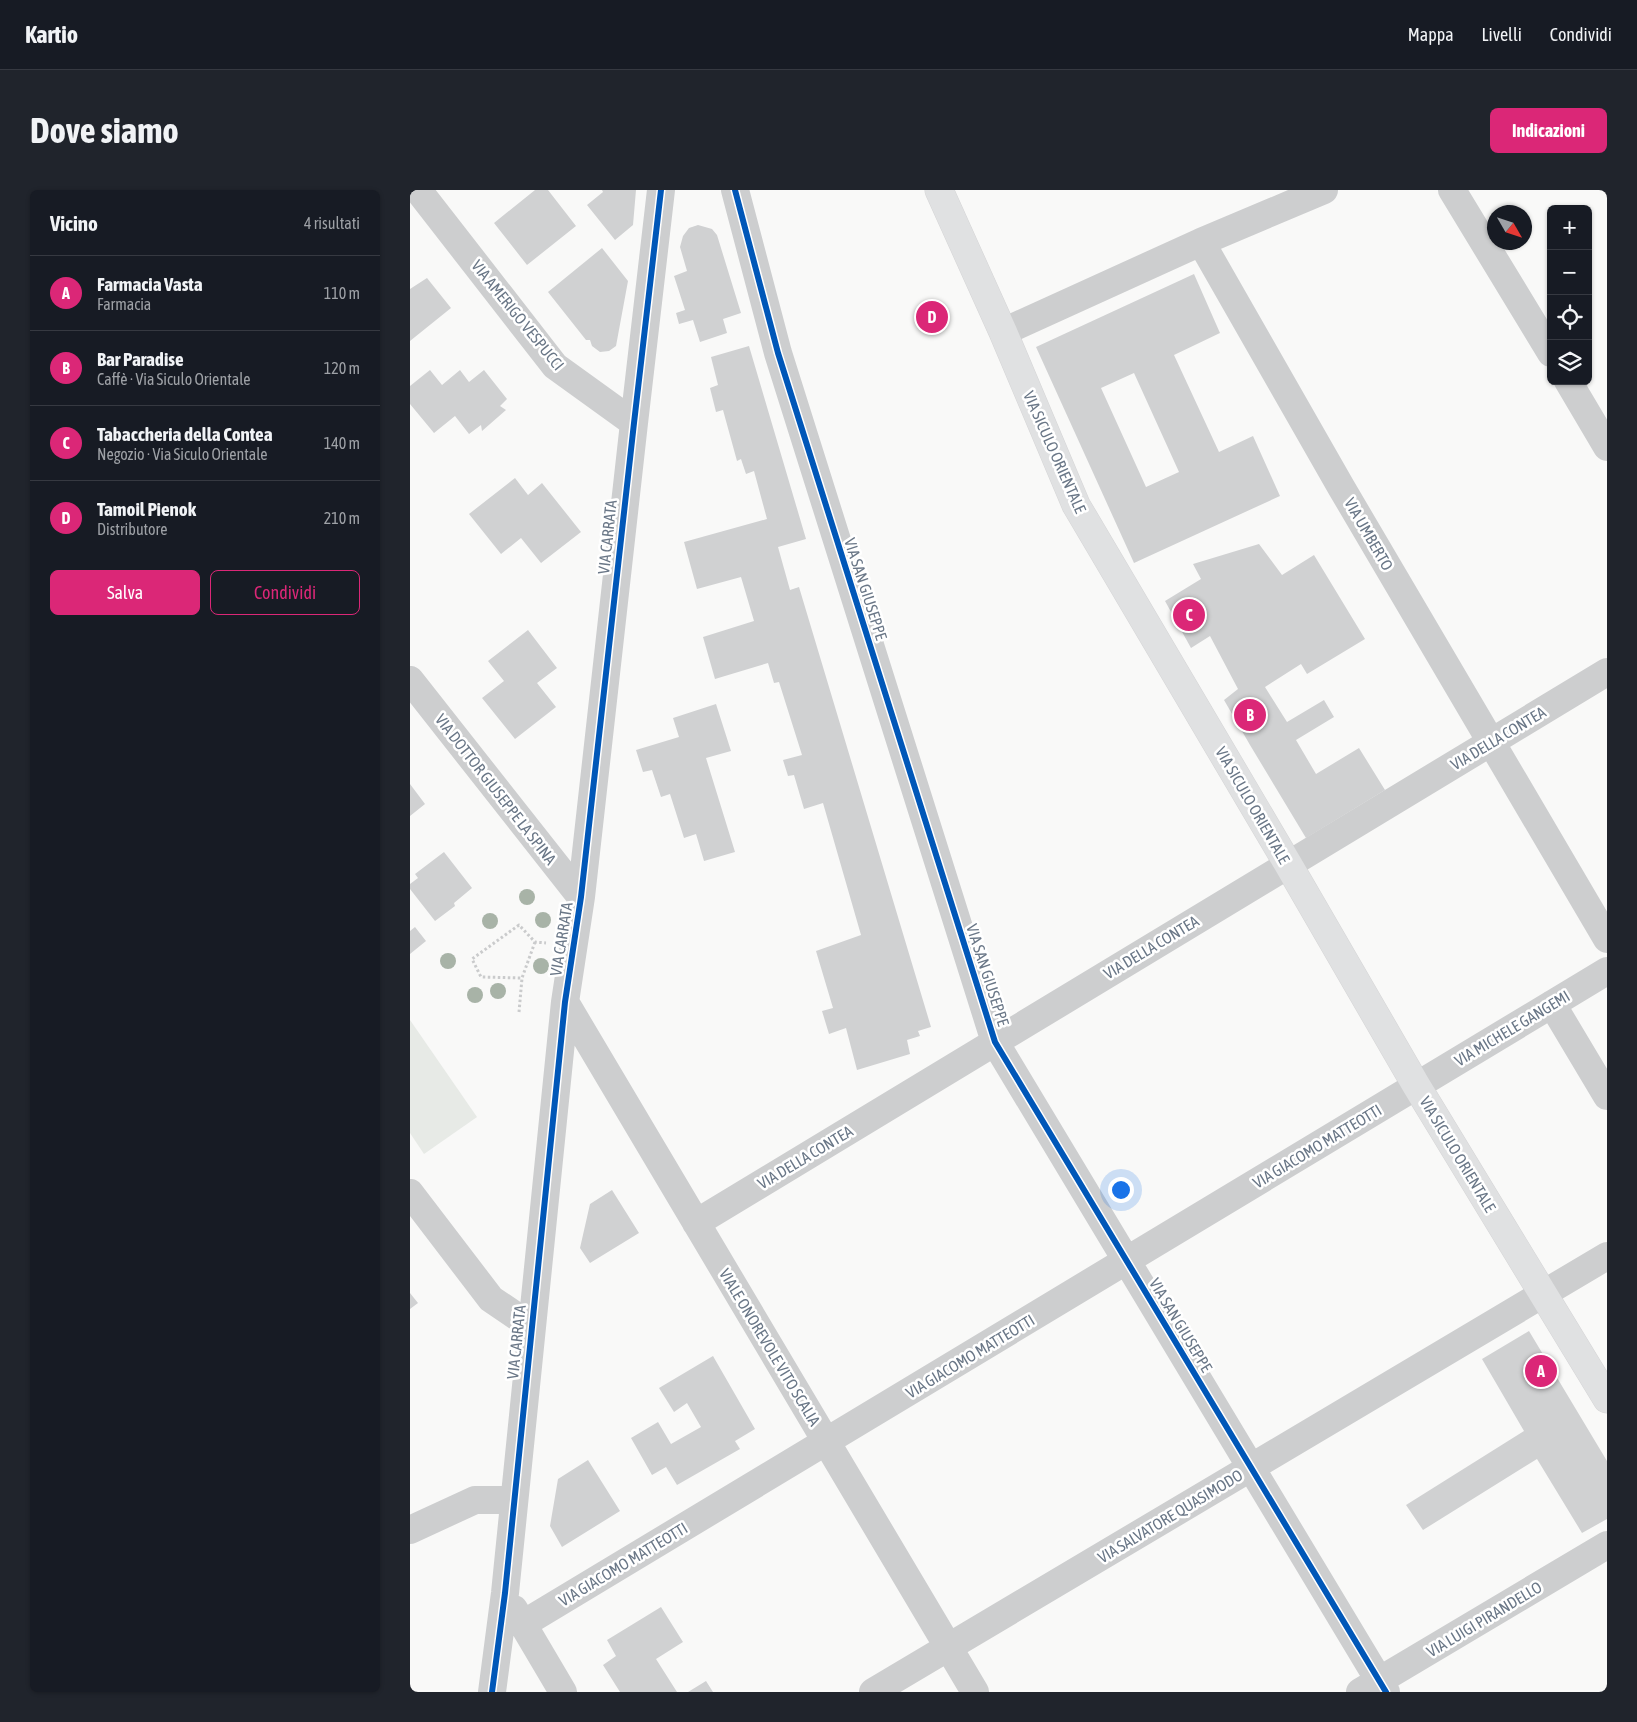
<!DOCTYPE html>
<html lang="it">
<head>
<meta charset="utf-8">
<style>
  body { margin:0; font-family:"Asap Condensed",sans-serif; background:#20242c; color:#f1f3f6 }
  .controls { position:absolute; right:15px; top:15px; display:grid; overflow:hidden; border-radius:8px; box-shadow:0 1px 4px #0004 }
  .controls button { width:45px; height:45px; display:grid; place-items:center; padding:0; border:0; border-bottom:1px solid #363941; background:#171b24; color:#f1f3f6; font:25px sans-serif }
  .compass { position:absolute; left:1077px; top:15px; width:45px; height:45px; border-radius:50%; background:#171b24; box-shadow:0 1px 4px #0004; rotate:129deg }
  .you { position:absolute; left:710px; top:999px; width:18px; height:18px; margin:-12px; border:4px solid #fff; border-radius:50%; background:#1a73e8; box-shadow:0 0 0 8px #1a73e833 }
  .badge { display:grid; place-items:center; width:32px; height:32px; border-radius:50%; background:#db2777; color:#fff; font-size:16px; font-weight:700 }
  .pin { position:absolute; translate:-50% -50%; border:2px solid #fff; box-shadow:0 1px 5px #0006 }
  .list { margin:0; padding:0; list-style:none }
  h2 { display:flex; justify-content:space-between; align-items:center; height:65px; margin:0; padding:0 20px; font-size:21px }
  h2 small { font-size:16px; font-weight:400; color:#9ea1a6 }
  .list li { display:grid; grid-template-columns:32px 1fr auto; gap:15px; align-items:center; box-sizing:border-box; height:75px; padding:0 20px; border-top:1px solid #363941 }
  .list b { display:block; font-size:19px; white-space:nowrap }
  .list p { margin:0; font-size:16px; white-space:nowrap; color:#9ea1a6 }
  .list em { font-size:16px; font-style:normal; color:#9ea1a6 }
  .actions { display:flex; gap:10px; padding:15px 20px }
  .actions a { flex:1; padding:11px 0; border:1px solid #db2777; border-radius:8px; text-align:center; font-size:18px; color:#db2777 }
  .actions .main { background:#db2777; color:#fff }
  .icon { flex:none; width:28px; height:28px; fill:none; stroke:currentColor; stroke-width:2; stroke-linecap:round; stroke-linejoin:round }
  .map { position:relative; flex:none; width:1197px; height:1502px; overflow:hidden; border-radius:8px }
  header { display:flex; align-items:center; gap:30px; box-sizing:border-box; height:70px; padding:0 25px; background:#171b24; border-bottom:1px solid #363941 }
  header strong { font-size:24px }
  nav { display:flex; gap:28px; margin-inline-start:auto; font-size:18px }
  .intro { display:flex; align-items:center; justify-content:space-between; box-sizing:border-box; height:120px; padding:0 30px }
  h1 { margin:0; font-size:35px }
  .button { padding:12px 22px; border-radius:8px; background:#db2777; color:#fff; font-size:18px; font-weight:700 }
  main { display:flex; gap:30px; padding:0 30px }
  aside { flex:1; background:#171b24; border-radius:8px; box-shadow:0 1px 4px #0004 }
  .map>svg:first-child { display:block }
  .green { fill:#e7eae6 }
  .building { fill:#d0d1d2; fill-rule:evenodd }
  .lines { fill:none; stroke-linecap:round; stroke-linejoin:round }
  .major-casing { stroke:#d5d5d6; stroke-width:29 }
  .path { stroke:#cacbcc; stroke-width:3; stroke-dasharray:2.5 2.5; stroke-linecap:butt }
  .minor { stroke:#cdcecf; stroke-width:28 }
  .major { stroke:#e0e1e2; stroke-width:28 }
  .cycleway-casing { stroke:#fff; stroke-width:9 }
  .cycleway { stroke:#0057b8; stroke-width:6 }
  .tree { fill:#a8b3a7 }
  .labels { text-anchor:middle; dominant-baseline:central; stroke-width:5; stroke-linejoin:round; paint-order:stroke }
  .street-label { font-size:16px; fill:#6a7787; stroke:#fff }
</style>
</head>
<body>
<header>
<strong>Kartio</strong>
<nav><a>Mappa</a><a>Livelli</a><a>Condividi</a></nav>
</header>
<div class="intro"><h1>Dove siamo</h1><a class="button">Indicazioni</a></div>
<main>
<aside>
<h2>Vicino<small>4 risultati</small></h2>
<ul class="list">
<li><span class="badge">A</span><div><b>Farmacia Vasta</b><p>Farmacia</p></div><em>110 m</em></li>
<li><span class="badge">B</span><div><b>Bar Paradise</b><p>Caffè · Via Siculo Orientale</p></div><em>120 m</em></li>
<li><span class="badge">C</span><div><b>Tabaccheria della Contea</b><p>Negozio · Via Siculo Orientale</p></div><em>140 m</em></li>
<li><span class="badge">D</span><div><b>Tamoil Pienok</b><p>Distributore</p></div><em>210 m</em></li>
</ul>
<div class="actions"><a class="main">Salva</a><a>Condividi</a></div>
</aside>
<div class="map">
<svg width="1197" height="1502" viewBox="0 0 1197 1502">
  <rect width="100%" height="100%" fill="#f9f9f8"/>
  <!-- green -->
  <path class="green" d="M0,830l67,97 -53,37 -14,-21z"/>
  <!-- building -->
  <path class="building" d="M125,0h13l28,36 -49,39 -33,-42z
    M192,0h34l-3,35 -18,15 -28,-35 16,-13z
    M288,35l14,4 5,6 24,78 -18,6 4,14 -27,9 -7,-22 -14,4 -3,-11 9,-3 -11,-34 13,-5 -7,-24 3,-11 6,-8z
    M192,58l26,33 -12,65 -7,5 -9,1 -8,-6 -2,-6h-4l-38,-48z
    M784,84l26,59 -46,22 45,97 34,-16 27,60 -146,67 -98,-216zM724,183l45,99 -33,15 -45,-99z
    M17,88l24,30 -41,33v-52z
    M339,156l57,193 -28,8 12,43 9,-3 132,440 -13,4 2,5 -13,4 3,14 -53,16 -11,-42 -17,6 -7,-23 11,-3 -17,-57 45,-16 -38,-132 -19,6 -10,-34 -6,1 -5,-16 19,-5 -23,-73 -5,1 -6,-20 -53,16 -12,-42 51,-16 -13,-44 -44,12 -13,-47 83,-23 -13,-48 -8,3 -5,-15 -4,2 -14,-51 -7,2 -6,-24 8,-3 -7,-28z
    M20,180l12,15 18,-15 9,12 15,-12 23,29 -7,7 6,4 -24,21 -1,-6 -12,9 -14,-18 -21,17 -24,-29v-18z
    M105,288l13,17 14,-12 39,49 -40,31 -20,-25 -20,16 -32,-40z
    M849,354l23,31 32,-20 51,84 -58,35 -6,-10 -36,23 22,35 37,-22 10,17 -38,23 20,34 43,-26 26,42 -79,48 -56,-93 -26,-45 14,-11 -28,-53 -19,12 -26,-47 36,-22 -8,-15z
    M118,440l29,38 -20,15 19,24 -41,32 -33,-41 22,-17 -16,-20z
    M306,514l15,47 -25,7 29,94 -31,9 -8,-27 -12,4 -14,-44 -9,3 -9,-27 -9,2 -7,-22 43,-13 -6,-19z
    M0,594l15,20 -15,12z
    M34,662l28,36 -18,15 1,3 -20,15 -25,-32v-5l8,-6 -3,-4z
    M5,737l11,14 -16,13v-23z
    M202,1000l27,43 -49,30 -10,-15 10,-44z
    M0,1103l8,10 -8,6z
    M1119,1141l78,130v58l-25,14 -45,-74 -114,71 -17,-25 118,-74 -42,-72z
    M303,1166l42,73 -20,12 5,8 -63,36 -11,-18 -14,8 -21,-37 27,-16 13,22 30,-17 -14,-24 -13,9 -15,-24z
    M178,1270l32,51 -58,36 -12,-21 8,-47z
    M251,1417l22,35 -27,17 21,33h-57l-17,-27 13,-9 -9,-16z
    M296,1491l7,11h-25z"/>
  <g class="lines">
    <!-- major casing -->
    <g class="major-casing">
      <path id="major" d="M529,0l64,142 73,173 212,359 128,221 191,314"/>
    </g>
    <!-- path -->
    <path class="path" d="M125,752l-13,36 -41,-1 -9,-18 47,-34 16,17 11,1
      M109,822l3,-34"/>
    <!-- minor -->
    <path class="minor" d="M8,0l137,176 79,57
      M325,0l43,163 217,689 391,650
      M914,0l-123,52 140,245 266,452
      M1042,0l99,163
      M593,142l198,-90
      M1158,191l39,66
      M0,490l171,217
      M155,812l410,690
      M1142,814l55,92
      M0,1003l81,106 40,27
      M286,1033l911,-551
      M0,1340l65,-30h39
      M104,1419l49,83
      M113,1434l1084,-653
      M82,1502l13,-99 60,-591 16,-105 53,-474 27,-233
      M463,1502l734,-436
      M950,1502l247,-147"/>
    <!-- major -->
    <use href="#major" class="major"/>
    <!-- cycleway casing -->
    <g class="cycleway-casing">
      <path id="cycleway" d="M325,0l43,163 217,689 391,650
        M82,1502l13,-99 60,-591 16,-105 53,-474 27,-233"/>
    </g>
    <!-- cycleway -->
    <use href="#cycleway" class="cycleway"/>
  </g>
  <!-- trees -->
  <g class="tree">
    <circle cx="117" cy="707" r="8"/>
    <circle cx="133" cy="730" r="8"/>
    <circle cx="80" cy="731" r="8"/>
    <circle cx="38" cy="771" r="8"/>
    <circle cx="131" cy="776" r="8"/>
    <circle cx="88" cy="801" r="8"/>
    <circle cx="65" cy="805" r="8"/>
  </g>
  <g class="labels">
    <!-- street labels -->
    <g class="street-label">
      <text transform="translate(108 125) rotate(51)">VIA AMERIGO VESPUCCI</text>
      <text transform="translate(645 262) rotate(66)">VIA SICULO ORIENTALE</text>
      <text transform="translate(959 344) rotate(60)">VIA UMBERTO</text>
      <text transform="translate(197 347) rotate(-84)">VIA CARRATA</text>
      <text transform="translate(456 399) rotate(72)">VIA SAN GIUSEPPE</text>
      <text transform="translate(1088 548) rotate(-31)">VIA DELLA CONTEA</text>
      <text transform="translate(86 599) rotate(52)">VIA DOTTOR GIUSEPPE LA SPINA</text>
      <text transform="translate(843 615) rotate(60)">VIA SICULO ORIENTALE</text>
      <text transform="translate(151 749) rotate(-81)">VIA CARRATA</text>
      <text transform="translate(741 757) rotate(-31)">VIA DELLA CONTEA</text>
      <text transform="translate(578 785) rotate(72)">VIA SAN GIUSEPPE</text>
      <text transform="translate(1102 838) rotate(-31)">VIA MICHELE GANGEMI</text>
      <text transform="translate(907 956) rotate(-31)">VIA GIACOMO MATTEOTTI</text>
      <text transform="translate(1048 964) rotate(59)">VIA SICULO ORIENTALE</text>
      <text transform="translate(395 967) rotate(-31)">VIA DELLA CONTEA</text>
      <text transform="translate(771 1135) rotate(59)">VIA SAN GIUSEPPE</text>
      <text transform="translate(106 1152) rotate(-84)">VIA CARRATA</text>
      <text transform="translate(360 1157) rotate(59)">VIALE ONOREVOLE VITO SCALIA</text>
      <text transform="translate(560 1166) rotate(-31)">VIA GIACOMO MATTEOTTI</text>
      <text transform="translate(760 1326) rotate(-31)">VIA SALVATORE QUASIMODO</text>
      <text transform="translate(213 1374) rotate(-31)">VIA GIACOMO MATTEOTTI</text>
      <text transform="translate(1074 1429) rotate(-31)">VIA LUIGI PIRANDELLO</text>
    </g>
  </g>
</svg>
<div class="controls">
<button>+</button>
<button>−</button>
<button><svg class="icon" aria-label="locate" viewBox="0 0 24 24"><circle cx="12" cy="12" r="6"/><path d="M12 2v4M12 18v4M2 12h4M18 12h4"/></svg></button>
<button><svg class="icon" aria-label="layers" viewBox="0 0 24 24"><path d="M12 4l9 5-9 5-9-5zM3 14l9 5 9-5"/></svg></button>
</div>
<svg class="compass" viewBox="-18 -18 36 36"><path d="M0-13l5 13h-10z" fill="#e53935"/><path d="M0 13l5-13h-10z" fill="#9ea1a6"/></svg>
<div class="you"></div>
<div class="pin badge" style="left:1131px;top:1181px">A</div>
<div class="pin badge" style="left:840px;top:525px">B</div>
<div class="pin badge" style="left:779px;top:425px">C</div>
<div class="pin badge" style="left:522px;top:127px">D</div>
</div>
</main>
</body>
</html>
